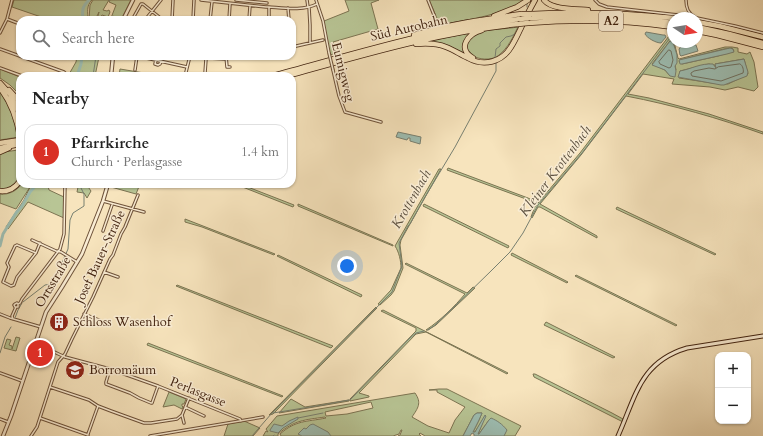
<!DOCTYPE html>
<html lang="en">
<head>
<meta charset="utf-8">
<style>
  body { margin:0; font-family:Cardo,serif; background:#f2f2f2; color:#222 }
  .controls { position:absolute; right:12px; bottom:12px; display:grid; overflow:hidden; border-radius:8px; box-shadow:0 1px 3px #0004 }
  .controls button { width:36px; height:36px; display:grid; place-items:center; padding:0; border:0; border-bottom:1px solid #e0e0e0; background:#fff; color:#222; font:20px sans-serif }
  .compass { position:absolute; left:667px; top:12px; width:36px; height:36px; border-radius:50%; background:#fff; box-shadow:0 1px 3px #0004; rotate:102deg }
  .you { position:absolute; left:347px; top:266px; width:14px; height:14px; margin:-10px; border:3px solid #fff; border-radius:50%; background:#1a73e8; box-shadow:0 0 0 6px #1a73e833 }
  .badge { display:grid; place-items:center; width:26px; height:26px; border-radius:50%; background:#d93025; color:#fff; font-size:13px; font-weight:700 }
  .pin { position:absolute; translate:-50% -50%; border:2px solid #fff; box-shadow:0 1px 4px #0006 }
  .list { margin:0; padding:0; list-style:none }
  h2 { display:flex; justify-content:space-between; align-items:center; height:52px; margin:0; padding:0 16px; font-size:17px }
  h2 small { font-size:13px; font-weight:400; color:#767676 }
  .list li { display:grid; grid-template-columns:26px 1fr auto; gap:12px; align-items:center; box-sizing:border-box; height:56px; margin:0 8px 8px; padding:0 8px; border:1px solid #e0e0e0; border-radius:12px }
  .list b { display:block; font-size:15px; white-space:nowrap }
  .list p { margin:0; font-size:13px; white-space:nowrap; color:#767676 }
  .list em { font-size:13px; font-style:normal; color:#767676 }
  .icon { flex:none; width:22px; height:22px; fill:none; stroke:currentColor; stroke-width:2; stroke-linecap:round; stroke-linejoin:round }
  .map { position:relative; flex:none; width:763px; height:436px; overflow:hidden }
  .search { position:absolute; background:#fff; box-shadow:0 1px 3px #0004; left:16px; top:16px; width:280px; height:44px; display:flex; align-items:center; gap:10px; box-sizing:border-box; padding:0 14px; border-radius:12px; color:#767676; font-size:15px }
  .panel { position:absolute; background:#fff; box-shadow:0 1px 3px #0004; left:16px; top:72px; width:280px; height:116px; border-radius:12px }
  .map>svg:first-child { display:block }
  .green { fill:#b8c595; stroke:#7c7452; fill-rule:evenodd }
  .water { fill:#9dbeb3; stroke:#788071 }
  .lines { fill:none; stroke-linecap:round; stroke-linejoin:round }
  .shore { stroke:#6f7061; stroke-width:1 }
  .stream { stroke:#788071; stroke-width:1 }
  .river { stroke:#9dbeb3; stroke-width:3 }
  .minor-casing { stroke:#6e523a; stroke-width:3.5 }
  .tertiary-casing { stroke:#6e523a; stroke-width:4.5 }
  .secondary-casing { stroke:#41220f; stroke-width:5 }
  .motorway-casing { stroke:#41220f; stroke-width:6 }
  .minor { stroke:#faedd4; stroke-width:1.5 }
  .tertiary { stroke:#faedd4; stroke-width:2.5 }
  .secondary { stroke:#faedd4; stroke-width:3 }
  .motorway { stroke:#f7e4bd; stroke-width:4.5 }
  .minor-bridge-casing { stroke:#6e523a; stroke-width:3.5; stroke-linecap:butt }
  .motorway-bridge-casing { stroke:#41220f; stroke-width:6; stroke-linecap:butt }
  .minor-bridge { stroke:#faedd4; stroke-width:1.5 }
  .motorway-bridge { stroke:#f7e4bd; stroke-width:4.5 }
  .labels { text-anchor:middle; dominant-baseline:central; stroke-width:3; stroke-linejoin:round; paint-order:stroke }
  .shield { fill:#faedd4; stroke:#785f4a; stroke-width:1 }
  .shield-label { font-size:12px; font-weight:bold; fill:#41220f }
  .street-label { font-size:13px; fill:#41220f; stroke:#faedd4 }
  .poi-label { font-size:13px; fill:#41220f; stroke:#faedd4; text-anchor:start }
  .water-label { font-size:14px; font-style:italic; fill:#5d5140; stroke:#faedd4 }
</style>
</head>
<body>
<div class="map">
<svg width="763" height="436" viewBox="0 0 763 436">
  <rect width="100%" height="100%" fill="#f7e4bd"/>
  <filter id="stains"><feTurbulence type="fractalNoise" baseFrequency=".005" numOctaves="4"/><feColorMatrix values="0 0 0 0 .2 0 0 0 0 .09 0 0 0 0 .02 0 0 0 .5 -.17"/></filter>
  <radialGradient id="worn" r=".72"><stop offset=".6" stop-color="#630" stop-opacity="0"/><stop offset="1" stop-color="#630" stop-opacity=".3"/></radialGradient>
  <!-- green -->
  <path class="green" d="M14,0h78c-6,6 -4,12 -4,20h-38l-38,-13z
    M93,0h16l-6,10 4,1 2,-1 1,2 -2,5 -6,-2 -2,3 -2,-2 1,-4 -3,6 -2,-1v1l-5,1 1,-14z
    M110,0h21l-10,20h-8l1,-4 -3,2 5,-13 -7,-3z
    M345,0h34l-8,3 7,26 -45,13 3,11 -6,2 -5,-20 -1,-14 25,-10z
    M429,0h97c-24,16 -58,19 -86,25z
    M518,27c-5,10 -10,21 -19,28 -13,11 -45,-2 -28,-16 2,-2 4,-5 7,-6 10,-4 29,-4 40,-6z
    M475,32l-11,12 7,14 -19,-10 -29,-6z
    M672,32l1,2 -3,4 3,2v2h1l4,16 1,1 46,-12h7l6,1v4l9,2 3,-2 4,10 4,25 -4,4 -16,-4 -13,3 -15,-3 -38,-3 2,-5 -31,-5 -15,20 21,4 60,16 54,18v2c-45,-16 -90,-29 -137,-38l-45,59 -41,49 57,32v2l-57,-31h-2l-6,11 -1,-1 4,-11 2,-1 -11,-6 -79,-29 1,-2 80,30 10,5 42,-50zM670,41h1l5,29 -6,6 -5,-6 -13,-6zM732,48l2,3 -16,5 -36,8 -3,-2 1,-2 44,-11zM744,59l4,15 -20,10 -16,-1 -33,-5 1,-7 29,-7 6,2 1,2 -1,-4z
    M77,56h31l1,1 -1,1 -9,-1 -4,19h-27l8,-14z
    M0,69l20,8v18l-10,-10 -10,-7z
    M120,69l42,7h-43z
    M0,90l11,17 8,30 -19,3z
    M18,150l2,1v26c-4,8 -11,13 -20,12v-35l4,-2z
    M439,169h2l-40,71 -1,5 3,23 -9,23 -3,4 -11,10 -2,-1 13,-14 10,-22c0,-7 -2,-16 -6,-22z
    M22,184h11l-3,3 -14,22 -16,-6v-9c9,1 16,-3 22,-10z
    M34,184h18l-4,2 1,4 15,7v21l-36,-16 -20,27 -2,-2 18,-27 6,-13z
    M80,184h6l5,7 -4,7 -3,-5 -7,-1 1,-5z
    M112,184h28l-4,10 -25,-7z
    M235,184h5l54,21 -1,2z
    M298,204l95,41v1l-95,-40z
    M424,204l85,42 -1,2 -85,-42z
    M617,207l99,47 -1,1 -99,-46z
    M185,219l90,35 -1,1 -72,-28 -17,-5z
    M512,253l56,29 -1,1 -56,-28z
    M278,255l84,40 -1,2 -84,-41z
    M406,263l61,30 6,-6 2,1 -39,37 -8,5h-2c15,-10 28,-23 39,-36l-60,-30z
    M576,275l101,50 -1,1 -101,-50z
    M177,285l156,61 -2,2 -155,-62z
    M376,307l1,1 -104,106 -4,1z
    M383,310l125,63 -1,1 -81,-42 -10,2 -57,59 10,3v1l-19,4v-2l66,-68v-3l-35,-17z
    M546,322l69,35 -2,1 -69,-33z
    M16,337l4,1 -4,13 -12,-3 3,-9 4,1 -2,5 3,1v3z
    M148,343l135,53 -1,1 -135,-52z
    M533,374h2l77,39 11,6v3l-89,-45z
    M439,389h8l74,37 -6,10h-11l2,-6 -17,-10 -10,14h-1l7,-18 -10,16h-2l6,-12 3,-7h-5l-3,2 -11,21h-38l-5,-3 -1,1 2,2h-23l2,-1 2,-5h-1l-2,4 -6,2h-112l-1,-2c16,-14 26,-12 46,-16l-1,-1c-21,3 -30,3 -47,17v2h-15l3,-5 2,1 -2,-3 11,-13 138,-23c7,10 3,15 -3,24l16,9 21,7 6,-13 10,-13 -28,-15v-2h-8zM371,402l2,6 -26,6 -21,2 -1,-4z
    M169,392l17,7 -2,5h-2v2l1,1 -1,2 -8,-4 -11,2z
    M291,399l14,8 44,-7v1l-70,12z
    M244,421l16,7 -7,8h-29l4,-12z"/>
  <!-- water -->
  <path class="water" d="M646,32l17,3h2l1,2 -5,6c-5,0 -14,-5 -16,-9z
    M670,41h1l2,1 4,13v8l-2,3 1,5 -1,6 -5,-1 -5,-6 -13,-5z
    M684,43l12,2 2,6 -17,5 -1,-1 -1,-6z
    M730,48l3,1 1,3 -7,2 -45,10h-2l-1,-4z
    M744,59l4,13 -1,4 -23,9h-3l-43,-8 2,-6c11,-2 21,-8 33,-7l3,4 -1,-4z
    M398,132l23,5 -1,7 -10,-3v-3h-2l-1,2 -11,-3z
    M477,413h5l-3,7 -6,12h2l10,-17 1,1 -8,18h1l10,-14 2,-2c7,3 11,6 16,12l-3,6h-30v-2l-2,-1 -2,3h-7l11,-21z
    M298,417v2l-15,9 -5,5 -8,-2v-1l4,-6 8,2 7,-5z
    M313,424l15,8 3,4h-29l-4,-2 6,-6 2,1 4,-4z"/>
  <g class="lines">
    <!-- shore -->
    <path class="shore" d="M669,50l2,1 2,9 -2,7 -2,1 -9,-4 -1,-2z
      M740,64c3,1 4,7 3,9l-22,8 -29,-5 -1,-2v-1l3,-2 15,-3 6,1 3,-2z"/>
    <!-- stream -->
    <path class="stream" d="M109,1l1,-1
      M527,7v-4
      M495,58l1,-9 4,-3v-3l6,-6 5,-1 4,-2
      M93,76l3,-20
      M57,274l11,-25 2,-29 3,-7 11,-7v-12l-5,-10
      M23,302l22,-17 6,-1 3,-5
      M15,318l3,-8 4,-7
      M428,330l7,-5 17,-16 40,-39 18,-18 13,-19 15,-28 44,-52 91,-119
      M0,353l5,-16 6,-10
      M350,400l60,-62 6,-5 8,-2
      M317,406l32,-6
      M273,413l43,-7
      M298,418l25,-5
      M252,436l20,-23 120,-121 10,-26 -3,-23 9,-17 2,-2 15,-27 30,-50 41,-76v-9
      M273,436l1,-1"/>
    <!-- river -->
    <path class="river" d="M83,20c-1,-10 -1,-13 6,-20
      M77,76l4,-12 1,-8
      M0,246l3,-12 13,-21 6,-7 8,-14 7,-8"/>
    <!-- minor casing -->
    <g class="minor-casing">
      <path id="minor" d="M201,0l65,7h3c15,1 34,4 48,-3
        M236,0l31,3
        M307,0l1,7
        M316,0l7,21 6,32
        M428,0l6,15
        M595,0l4,4 8,3 71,8 19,3
        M686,0c0,8 2,13 9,17
        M269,7v13
        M309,7l1,18v18
        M288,8l1,12
        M697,18l38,8 28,7
        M7,19l13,5
        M132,20l9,-16h2l20,16
        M145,20l16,-20
        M172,20l1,-20
        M193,20l1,-20
        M210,20l2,-18
        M229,20l1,-16
        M249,20l1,-14
        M0,33l7,-14 5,-19
        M292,47l31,-7
        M0,49l64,23 1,1v3
        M137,56l50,11
        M226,56l1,11h3
        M242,56l9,1 5,-1
        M68,57l1,-1
        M190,57l36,2
        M156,60l-1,4 3,1 2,-1 1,-3
        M0,68l22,8
        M135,70l2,-14
        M333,70l6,26 6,16 36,10
        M205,73l1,-14
        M185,76l5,-20
        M100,184l8,2
        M103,201l41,11
        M103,231l9,-26
        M32,240l24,11 5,1 16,10
        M36,253l-19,-8 -2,1 -8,17 2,4 -6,15 8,4 3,-1 3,-8 19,-24 4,-10
        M104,272l14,5
        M15,307l-1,-2 1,-1 2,-1 1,1
        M0,314l10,4 31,9
        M84,314l15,6
        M13,319l-1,-3 4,-9h2v-3l2,-1 2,-4 38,-50 4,-15 1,-50
        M36,346l14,4 15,7 45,12 48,17 82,33 1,2
        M110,369l-4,13v2l24,9 9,5 12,5h1l6,-17
        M0,373l22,8
        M50,387l39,13 9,6 13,5 33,12h7l26,-4 5,-4 7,-17
        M185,407l19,9
        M182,415l2,8
        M40,418l48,17
        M0,419l8,3
        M88,434l10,-28
        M31,436l6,-9 21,-65 7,-8 7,-15 21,-42 17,-38 3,-4 8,-21 4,-7 13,-32
        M150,436l113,-19"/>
    </g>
    <!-- tertiary casing -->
    <g class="tertiary-casing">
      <path id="tertiary" d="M123,20l10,-20
        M111,76l2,-20
        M3,436l8,-20 35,-104 16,-25 20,-33 21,-53 5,-17"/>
    </g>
    <!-- secondary casing -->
    <g class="secondary-casing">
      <path id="secondary" d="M618,436c18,-40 22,-74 69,-88l76,-12"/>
    </g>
    <!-- motorway casing -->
    <g class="motorway-casing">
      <path id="motorway" d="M544,0c8,10 32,9 44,10
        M532,14c48,-3 94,-1 141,4
        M494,16l23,-9 11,-7
        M530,18c48,-3 96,-2 143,5
        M697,22l22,4 44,11
        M528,23c48,-4 97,-3 145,4
        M697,27l32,7 34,9
        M697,31l20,4 46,12
        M414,35c35,-11 72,-16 108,-21
        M416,44c10,-1 20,-1 30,3 8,3 15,8 22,11 16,9 34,4 43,-11 4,-6 7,-13 10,-19 4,-10 9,-19 14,-28
        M473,58c-16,-9 -6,-24 9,-28
        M272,76c82,-22 163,-48 248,-57
        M287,76c76,-21 152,-44 231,-52
        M0,83l10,11 10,21
        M0,88c12,15 17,31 20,49
        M9,90l11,12
        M0,143l20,-3
        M0,148l20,-4
        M0,152l9,-4
        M0,191c9,1 15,-3 20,-10"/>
    </g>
    <!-- minor -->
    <use href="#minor" class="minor"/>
    <!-- tertiary -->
    <use href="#tertiary" class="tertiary"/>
    <!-- secondary -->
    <use href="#secondary" class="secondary"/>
    <!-- motorway -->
    <use href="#motorway" class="motorway"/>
    <!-- minor-bridge casing -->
    <g class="minor-bridge-casing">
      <path id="minor-bridge" d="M329,53l4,17"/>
    </g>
    <!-- motorway-bridge casing -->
    <g class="motorway-bridge-casing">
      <path id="motorway-bridge" d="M522,14h10
        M520,19l10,-1
        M518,24l10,-1"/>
    </g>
    <!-- minor-bridge -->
    <use href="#minor-bridge" class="minor-bridge"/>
    <!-- motorway-bridge -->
    <use href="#motorway-bridge" class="motorway-bridge"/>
  </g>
  <!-- icons -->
  <defs>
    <g id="building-disc" transform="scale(1)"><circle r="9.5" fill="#8f2418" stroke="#faedd4"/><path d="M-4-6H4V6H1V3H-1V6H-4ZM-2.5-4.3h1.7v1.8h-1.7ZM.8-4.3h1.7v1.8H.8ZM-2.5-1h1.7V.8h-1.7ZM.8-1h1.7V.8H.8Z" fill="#fff"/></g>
    <g id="school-disc" transform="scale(1)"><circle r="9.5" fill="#8f2418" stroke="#faedd4"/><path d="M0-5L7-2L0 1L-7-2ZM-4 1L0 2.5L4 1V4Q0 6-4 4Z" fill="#fff"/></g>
  </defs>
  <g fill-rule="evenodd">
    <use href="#building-disc" x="59" y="322"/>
    <use href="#school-disc" x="75" y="370"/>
  </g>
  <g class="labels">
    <!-- shield labels -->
    <rect class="shield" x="599" y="11" width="24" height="20" rx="3"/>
    <g class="shield-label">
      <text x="611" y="21">A2</text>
    </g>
    <!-- street labels -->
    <g class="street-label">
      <text transform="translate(409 28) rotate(-13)">Süd Autobahn</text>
      <text transform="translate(343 72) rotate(76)">Eumigweg</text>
      <text transform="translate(100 257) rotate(-65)">Josef Bauer-Straße</text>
      <text transform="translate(53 282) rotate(-59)">Ortsstraße</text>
      <text transform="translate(198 392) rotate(22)">Perlasgasse</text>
    </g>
    <!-- poi labels -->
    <g class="poi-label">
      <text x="73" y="322">Schloss Wasenhof</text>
      <text x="89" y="370">Borromäum</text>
    </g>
    <!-- water labels -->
    <g class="water-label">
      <text transform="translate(555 171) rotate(-53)">Kleiner Krottenbach</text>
      <text transform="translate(411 199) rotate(-60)">Krottenbach</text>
    </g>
  </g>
  <rect width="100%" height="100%" filter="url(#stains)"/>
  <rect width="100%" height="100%" fill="url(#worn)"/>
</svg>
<div class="controls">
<button>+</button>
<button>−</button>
</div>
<svg class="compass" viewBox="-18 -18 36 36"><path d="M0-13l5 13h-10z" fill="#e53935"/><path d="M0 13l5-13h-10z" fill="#767676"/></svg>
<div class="you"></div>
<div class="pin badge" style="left:40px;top:353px">1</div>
<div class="search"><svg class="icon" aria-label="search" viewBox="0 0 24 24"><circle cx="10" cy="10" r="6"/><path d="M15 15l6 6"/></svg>Search here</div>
<section class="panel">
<h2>Nearby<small></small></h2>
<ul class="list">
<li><span class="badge">1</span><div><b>Pfarrkirche</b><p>Church · Perlasgasse</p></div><em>1.4 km</em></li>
</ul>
</section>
</div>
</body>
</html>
